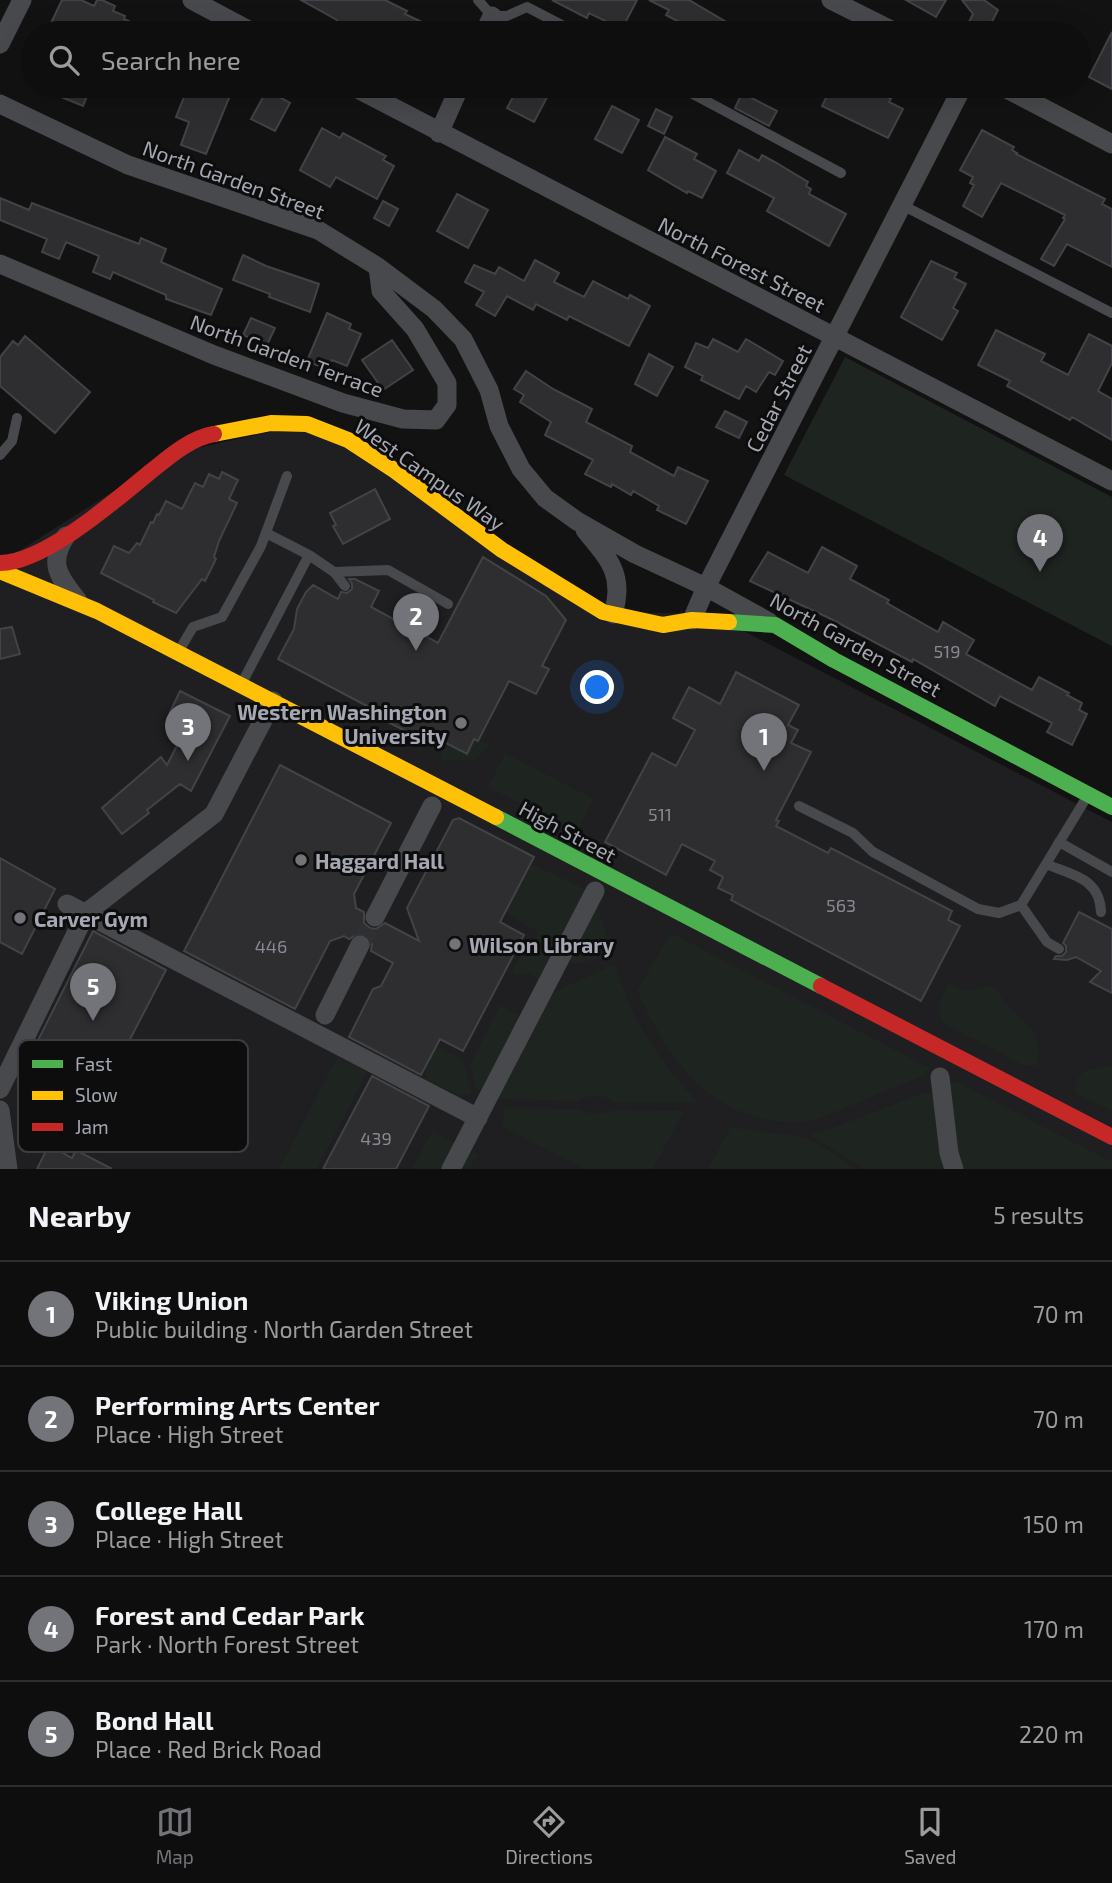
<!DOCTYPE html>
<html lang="en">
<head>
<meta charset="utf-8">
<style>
  body { margin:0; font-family:"Exo 2",sans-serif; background:#171717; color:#f1f3f6 }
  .you { position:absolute; left:598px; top:688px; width:24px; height:24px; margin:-18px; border:5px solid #fff; border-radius:50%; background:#1a73e8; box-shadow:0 0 0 10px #1a73e833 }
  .badge { display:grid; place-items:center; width:46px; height:46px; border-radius:50%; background:#72747a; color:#fff; font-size:23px; font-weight:700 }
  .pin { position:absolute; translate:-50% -58px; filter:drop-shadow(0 2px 4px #0008) }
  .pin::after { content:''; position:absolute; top:37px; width:24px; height:21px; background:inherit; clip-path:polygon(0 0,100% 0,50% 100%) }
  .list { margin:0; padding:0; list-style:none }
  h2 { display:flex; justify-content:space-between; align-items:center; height:91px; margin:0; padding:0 28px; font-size:30px }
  h2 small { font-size:23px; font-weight:400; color:#9b9c9e }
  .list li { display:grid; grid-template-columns:46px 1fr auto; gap:21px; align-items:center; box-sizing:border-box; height:105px; padding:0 28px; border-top:2px solid #2e2e2e }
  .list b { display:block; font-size:26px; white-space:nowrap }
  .list p { margin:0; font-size:23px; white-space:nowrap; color:#9b9c9e }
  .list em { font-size:23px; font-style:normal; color:#9b9c9e }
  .icon { flex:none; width:38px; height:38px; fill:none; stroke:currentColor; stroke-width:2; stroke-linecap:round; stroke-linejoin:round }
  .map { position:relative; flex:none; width:1112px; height:1169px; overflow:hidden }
  .search { position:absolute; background:#0e0e0e; box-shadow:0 7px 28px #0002; left:21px; right:21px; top:21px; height:77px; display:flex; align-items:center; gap:18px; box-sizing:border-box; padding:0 24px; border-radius:38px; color:#9b9c9e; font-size:26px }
  .sheet { height:616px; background:#0e0e0e }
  nav { display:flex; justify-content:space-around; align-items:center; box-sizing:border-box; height:98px; border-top:2px solid #2e2e2e; background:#0e0e0e; font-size:19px; color:#9b9c9e }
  nav a { display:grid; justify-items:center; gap:4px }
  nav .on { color:#72747a }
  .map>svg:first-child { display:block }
  .built { fill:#1f1f21 }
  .green { fill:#1e241f }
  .building { fill:#2e2e30; stroke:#424346; stroke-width:2 }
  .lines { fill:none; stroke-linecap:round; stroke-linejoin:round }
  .street-tunnel { stroke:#2f3033; stroke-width:19; stroke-dasharray:19 10; stroke-linecap:butt }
  .lane { stroke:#48494c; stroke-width:10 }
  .street { stroke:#48494c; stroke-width:19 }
  .fast { stroke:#4caf50; stroke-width:16 }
  .slow { stroke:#ffc107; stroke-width:16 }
  .jam { stroke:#c62828; stroke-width:16 }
  .poi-dot { fill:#72747a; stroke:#0d0d0e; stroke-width:2.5 }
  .labels { text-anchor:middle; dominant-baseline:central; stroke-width:6; stroke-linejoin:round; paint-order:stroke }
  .number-label { font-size:18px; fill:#878a92 }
  .street-label { font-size:21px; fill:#a5a8b2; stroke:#0d0d0e }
  .poi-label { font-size:21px; font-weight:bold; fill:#a5a8b2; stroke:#0d0d0e; text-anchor:start }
  .key { fill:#0d0d0e; stroke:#3b3c3f; stroke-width:2 }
  .key-label { font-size:19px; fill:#a5a8b2 }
</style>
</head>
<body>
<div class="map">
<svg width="1112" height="1169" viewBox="0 0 1112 1169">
  <rect width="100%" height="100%" fill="#121213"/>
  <!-- built -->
  <path class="built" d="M307,424l296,188 108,2 401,208v347h-1112v-606l174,-110z"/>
  <!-- green -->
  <path class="green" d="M845,357l267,140v149l-328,-171z
    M423,731l43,23 8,-15 17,7 -17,14 -36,1 4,-7 -24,-13z
    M505,753l89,46 -15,29 -10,1 -81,-42z
    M531,864l59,27 -50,96 -3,-8 -7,-5 -17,1 -1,-4 16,-28 9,-7 1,-4 -33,-20z
    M596,900l15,50c-14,9 -28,16 -46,12z
    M671,933l259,135 -8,8 -106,44c-94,14 -145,-52 -179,-130z
    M615,964c15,53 45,100 84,139l-86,-1c-12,-8 -21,-8 -34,-1l-83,-2 52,-104z
    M949,984c7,3 14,6 22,6 7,-1 15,-6 22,-2 6,3 9,12 14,17 24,25 34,21 31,60h-16l-80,-43 -4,-16z
    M500,1005l24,13 -41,71 -7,2 -6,-26z
    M436,1046l27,14 8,33 -11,3 -33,-16 -3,-10z
    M337,1057l30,15 -50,97h-38z
    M1112,1066v45l-37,-18c0,-26 16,-24 37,-27z
    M955,1081l157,81v7h-148l-7,-22 -7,-62z
    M926,1092l7,3 12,74h-80l-56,-34 15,-4z
    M505,1108l74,1c12,6 21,7 34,1l71,1 -31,58h-69l-82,-43z
    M731,1126c23,7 38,6 61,9 22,3 46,21 64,34h-148z
    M432,1131l45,24 -7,14h-58z"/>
  <!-- building -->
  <path class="building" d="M62,0h19l13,6 3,-6h5l13,6 -2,5 12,5 -1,3 31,14h-104l3,-6 -4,-2z
    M301,0h84l22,11 -2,3 40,19h-91l-19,-10 2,-3z
    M552,0h85l-15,29 -33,-16 -2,5z
    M649,0h40l56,33h-45l-34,-18 3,-5z
    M906,0h40l-10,17z
    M962,0h22l14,10 -12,23h-18v-9l5,-10z
    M1112,32v57l-23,-12z
    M65,86h26l-8,20 -22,-9z
    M158,86h76l-28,68 -25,-9 8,-23 -13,-5 8,-20z
    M519,86h34l-19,36 -27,-14z
    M832,86h23l18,9 2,-4 16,8 -2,3 14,7 -15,29 -66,-32z
    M267,90l23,13 -15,28 -24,-12z
    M742,93l35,18 -8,15 -34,-18z
    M612,106l27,14 -17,33 -27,-14z
    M656,109l16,8 -8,17 -16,-8z
    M322,128l18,10 3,-5 43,23 -3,4 11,6 -17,33 -41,-22 -6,10 -30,-17z
    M982,130l32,17 -2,3 5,3 -1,1 89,45 -3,5 10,5v58l-45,-23 -13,22 -13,-7 24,-40 -2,-1 2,-3 -64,-32 -19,34 -19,-11 11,-21 -4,-2 3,-6 -13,-7z
    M665,137l32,17 -3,5 22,12 -14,27 -14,-7 -1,2 -39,-23z
    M739,150l20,11 3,-6 13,7 33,20 -2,4 5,3 -2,5 37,20 -17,32 -62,-35 7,-13 -47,-25z
    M457,194l31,16 -20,38 -31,-17z
    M0,198l29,12 3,-7 107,41 2,-6 25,11 -5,13 61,27 -11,26 -45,-16v-4l-53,-23 -3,7 -17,-7 6,-16 -33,-14 -7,17 -17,-7 5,-13 -47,-19z
    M383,201l15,8 -9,17 -15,-8z
    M243,255l23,11 53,18 -9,28 -41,-15 1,-3 -37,-14z
    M535,260l24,13 -5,9 30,15 9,-16 35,18 2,-4 20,11 -21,40 -60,-30 -2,4 -31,-16 -3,6 -26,-14 -12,20 -19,-11 8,-13 -19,-10 9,-17 21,9 4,-7 25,14z
    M931,261l26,12 -3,5 12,6 -13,24 5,3 -16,29 -41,-23z
    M327,313l24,11 -2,5 12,5 -14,32 -15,-6 -4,10 -21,-9z
    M251,318l24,10 -8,17 -24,-10z
    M996,330l49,24 -4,7 27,14 21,-41 23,12v17l-14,28 14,8v41l-40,-23 -2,3 -63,-34 3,-5 -32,-16z
    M25,336l65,56 -35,41 -55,-47v-29l13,-16 5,4z
    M713,339l25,13 8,-13 37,22 -8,14 -6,-3 -13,20 -10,-6 -7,13 -38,-19 2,-4 -18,-9 11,-24 12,5z
    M392,340l21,30 -30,20 -21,-30z
    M649,354l24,13 -16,29 -22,-12z
    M526,371l27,18 39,20 -6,13 46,24 -2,6 44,24 4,-9 30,14 -22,43 -29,-14 2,-4 -26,-15 -2,4 -19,-11 -1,3 -26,-13 8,-14 -48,-25 6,-13 -31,-20 4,-7 -10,-6z
    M725,411l22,11 -8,16 -23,-11z
    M222,472l16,8 -9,19 8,4 -18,38 -5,16 2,2 -11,22 -3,-2 -26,34 -23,-11 1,-2 -53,-27 13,-27 15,7 8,-10 3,2 11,-23 2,1 4,-9 2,1 7,-14 16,8 13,-26 8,4 6,-13 10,5z
    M375,489l15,30 -47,25 -10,-18 3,-1 -6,-12z
    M822,547l35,19 -7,13 39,21 -2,3 12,7 39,22 5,-10 31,18 -8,14 66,36 7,-13 30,16 -2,2 15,8 -3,7 8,4 -15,31 -25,-13 5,-9 -52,-27 -5,10 -82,-47 -1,3 -83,-44 -79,-37 18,-29 40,21z
    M483,557l63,39 20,24 -24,46 7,3 -13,25 -27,-13 -31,60 -4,-2 -7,15 -44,-23 -4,7 -37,-19 2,-4 -106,-56 16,-30 3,-20 9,-17 7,-7 25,14 3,-7 6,1 5,-4v-5l-3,-5h6l24,12 -8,16 67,36z
    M12,627l8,27 -20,5v-30z
    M736,672l63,33 -11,20 10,5 -7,13 20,9 -35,68 3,1 -3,5 52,27 3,-5 121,63 -4,9 12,6 -39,75 -190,-101 2,-5 -15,-7 5,-11 -13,-7 5,-9 -33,-17 -16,31 -61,-33 47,-89 24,13 19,-36 -22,-12 16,-31 31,17z
    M180,691l50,25 -39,75 -11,-7 -33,26 2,3 -27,21 -20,-26 59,-51 6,8 22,-43 -19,-10z
    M280,765l111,58 -37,71 2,14 8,4v11l6,5 6,1 9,-6 34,18 -12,-33 46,-88 6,-2 75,39 -34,65 24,13 -61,116 -23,-12 -19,36 -72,-38 24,-48 8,-3 12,-23 -22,-12 1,-7 -6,-10 -7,-1 -10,6 -5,-3 -14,5 -35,68 -111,-58z
    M0,858l55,31 -33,65 -22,-12z
    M1079,912l33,17v64l-22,-11 11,-11 -25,-14 -9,3 -13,-1 2,-3h6l4,-4v-6l-3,-3z
    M93,931l73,39 -77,148 -20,-10 -5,10 -34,-17 6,-12 -18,-9z
    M372,1076l57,30 -33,63h-73z
    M49,1145l23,13 4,-8 36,19h-75z"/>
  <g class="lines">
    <!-- street-tunnel -->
    <path class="street-tunnel" d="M360,945l15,-28"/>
    <!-- lane -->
    <path class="lane" d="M478,0l14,16h15l20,-9 50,26
      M678,86l163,87
      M902,205l210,108
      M0,455l12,-14 5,-23
      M309,555l25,17 54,-2 60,34
      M334,572l11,14
      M180,649l13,-22 29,-10 39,-71 26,-70
      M243,681l66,-126 -43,-22
      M799,806l54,27 20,19 105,57 21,4 22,-8 67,-110
      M1059,842l53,30
      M1046,864c26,11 54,14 55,48
      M1021,905l26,37 12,7"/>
    <!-- street -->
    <path class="street" d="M192,0l62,33
      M831,0l66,33
      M484,33l8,-17
      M0,44l22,-44
      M352,86l760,395
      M1001,86l111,58
      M0,104l128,61 190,65 60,37 56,42 29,30 26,51 10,36 22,43 24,29 32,23 58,33 71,33 63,35
      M439,133l21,-47
      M0,264l214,91 129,48 60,16 33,1 11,-15v-22l-32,-54 -34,-38 -3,-24
      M585,530c24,29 40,45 28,84
      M66,536c-19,28 -6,42 12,65
      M692,620l14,-33 257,-501
      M67,904l411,214
      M375,917l57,-111
      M325,1015l35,-70
      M940,1077l9,76 5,16
      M0,1089l86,-176 128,-99 59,-113
      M0,1110l8,59
      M451,1169l144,-278"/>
    <!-- fast -->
    <path class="fast" d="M729,622l46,3 59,35 278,147
      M496,817l325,169"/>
    <!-- slow -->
    <path class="slow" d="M214,434l57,-11 36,1 41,16 46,30 108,80 101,62 60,13 29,-5 37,2
      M0,571l97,40 399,206"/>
    <!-- jam -->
    <path class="jam" d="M0,563c44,0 116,-63 150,-91 19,-15 40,-34 64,-38
      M821,986l291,151"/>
  </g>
  <!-- markers -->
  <g class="poi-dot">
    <circle cx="461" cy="723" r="7"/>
    <circle cx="301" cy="860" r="7"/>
    <circle cx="20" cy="918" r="7"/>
    <circle cx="455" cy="944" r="7"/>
  </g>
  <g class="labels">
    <!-- number labels -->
    <g class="number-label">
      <text x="947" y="651">519</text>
      <text x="660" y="814">511</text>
      <text x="841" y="905">563</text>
      <text x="271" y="946">446</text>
      <text x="376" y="1138">439</text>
    </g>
    <!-- street labels -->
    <g class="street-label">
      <text transform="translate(234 179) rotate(20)">North Garden Street</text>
      <text transform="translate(742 264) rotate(27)">North Forest Street</text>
      <text transform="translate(287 355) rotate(20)">North Garden Terrace</text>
      <text transform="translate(778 398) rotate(-63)">Cedar Street</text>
      <text transform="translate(430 474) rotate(35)">West Campus Way</text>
      <text transform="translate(856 644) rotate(29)">North Garden Street</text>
      <text transform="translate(568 831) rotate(28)">High Street</text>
    </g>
    <!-- poi labels -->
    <g class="poi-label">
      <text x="447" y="711" text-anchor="end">Western Washington<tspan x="447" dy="24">University</tspan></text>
      <text x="315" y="860">Haggard Hall</text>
      <text x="34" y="918">Carver Gym</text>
      <text x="469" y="944">Wilson Library</text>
    </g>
  </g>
  <!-- legend -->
  <rect x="18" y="1040" width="230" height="112" rx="10" class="key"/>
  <rect x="32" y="1060" width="31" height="8" fill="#4caf50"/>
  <rect x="32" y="1091" width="31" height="9" fill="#ffc107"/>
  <rect x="32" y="1123" width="31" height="8" fill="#c62828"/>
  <g class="key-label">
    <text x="75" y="1071">Fast</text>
    <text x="75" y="1102">Slow</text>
    <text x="75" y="1134">Jam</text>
  </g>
</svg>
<div class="you"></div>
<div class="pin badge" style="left:764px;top:771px">1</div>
<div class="pin badge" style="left:416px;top:651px">2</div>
<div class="pin badge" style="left:188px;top:761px">3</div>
<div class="pin badge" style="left:1040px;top:572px">4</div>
<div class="pin badge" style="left:93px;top:1021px">5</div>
<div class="search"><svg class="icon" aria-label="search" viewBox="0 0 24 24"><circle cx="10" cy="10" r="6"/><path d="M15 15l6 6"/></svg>Search here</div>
</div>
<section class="sheet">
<h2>Nearby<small>5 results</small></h2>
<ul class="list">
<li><span class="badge">1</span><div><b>Viking Union</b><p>Public building · North Garden Street</p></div><em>70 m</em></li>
<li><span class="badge">2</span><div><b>Performing Arts Center</b><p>Place · High Street</p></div><em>70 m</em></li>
<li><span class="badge">3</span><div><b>College Hall</b><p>Place · High Street</p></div><em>150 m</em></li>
<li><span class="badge">4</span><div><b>Forest and Cedar Park</b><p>Park · North Forest Street</p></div><em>170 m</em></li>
<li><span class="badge">5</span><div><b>Bond Hall</b><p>Place · Red Brick Road</p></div><em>220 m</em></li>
</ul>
</section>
<nav>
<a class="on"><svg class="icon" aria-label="map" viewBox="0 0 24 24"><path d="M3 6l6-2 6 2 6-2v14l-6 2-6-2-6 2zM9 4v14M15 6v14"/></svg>Map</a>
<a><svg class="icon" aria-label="directions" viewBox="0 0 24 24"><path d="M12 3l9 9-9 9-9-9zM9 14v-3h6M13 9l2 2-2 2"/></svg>Directions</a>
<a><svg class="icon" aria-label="saved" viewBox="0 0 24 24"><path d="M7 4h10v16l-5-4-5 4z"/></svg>Saved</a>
</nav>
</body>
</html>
